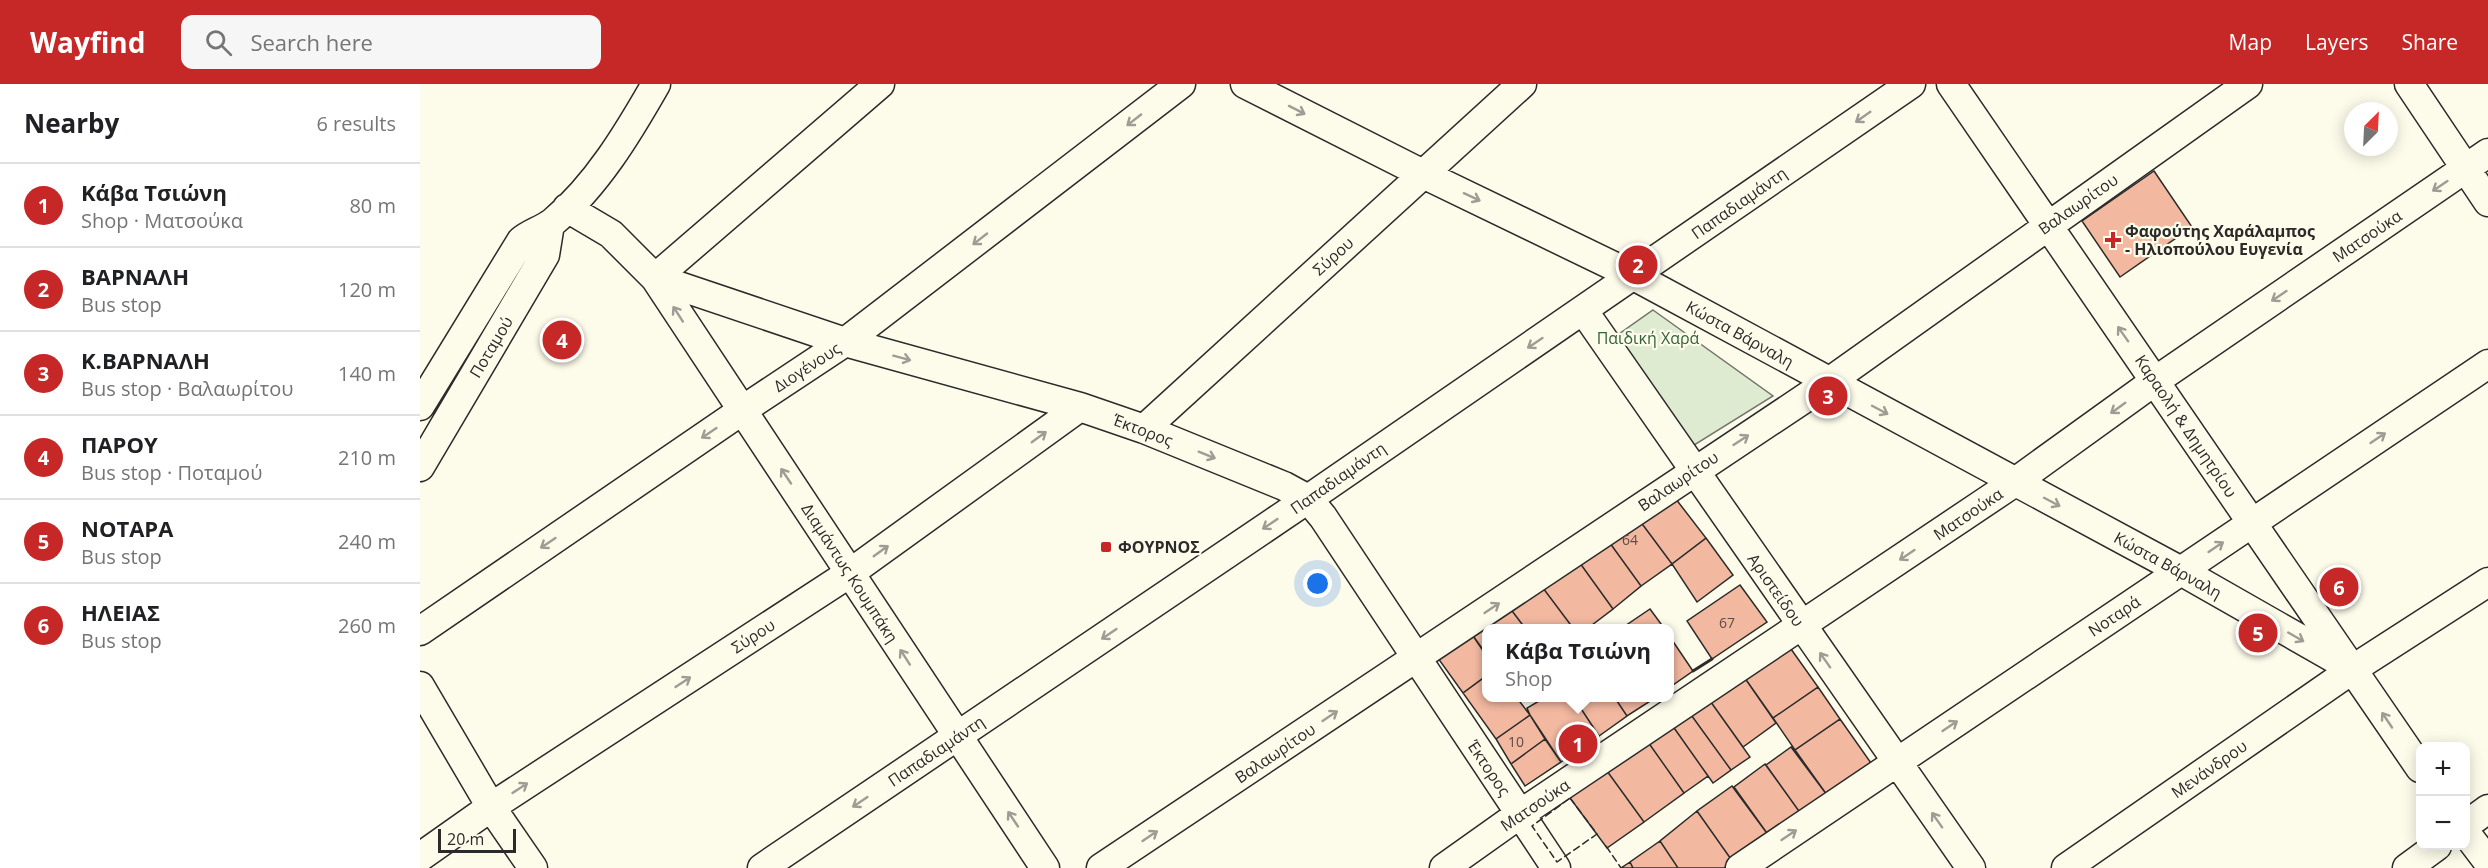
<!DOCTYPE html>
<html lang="en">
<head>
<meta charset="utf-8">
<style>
  body { margin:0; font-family:"Open Sans",sans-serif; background:#f6f6f6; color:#202124 }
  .controls { position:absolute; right:18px; bottom:18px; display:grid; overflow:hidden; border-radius:12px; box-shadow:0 3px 15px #0003 }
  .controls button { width:54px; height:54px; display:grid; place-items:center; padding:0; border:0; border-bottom:2px solid #e0e0e0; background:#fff; color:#202124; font:30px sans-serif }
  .compass { position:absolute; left:1924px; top:18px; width:54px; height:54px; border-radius:50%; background:#fff; box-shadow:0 3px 15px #0003; rotate:24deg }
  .scale { position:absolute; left:18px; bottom:15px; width:78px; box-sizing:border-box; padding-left:6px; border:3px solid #2b2b2b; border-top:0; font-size:16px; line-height:21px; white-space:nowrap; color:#2b2b2b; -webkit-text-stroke:4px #fdfbea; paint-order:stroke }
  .you { position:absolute; left:898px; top:500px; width:21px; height:21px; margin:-15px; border:4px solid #fff; border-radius:50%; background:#1a73e8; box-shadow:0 0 0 9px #1a73e833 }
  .badge { display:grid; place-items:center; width:39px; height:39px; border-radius:50%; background:#c62828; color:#fff; font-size:20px; font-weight:700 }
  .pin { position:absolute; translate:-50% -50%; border:3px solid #fff; box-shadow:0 2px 6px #0006 }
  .popup { position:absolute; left:1062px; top:540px; width:192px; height:78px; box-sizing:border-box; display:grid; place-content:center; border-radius:12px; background:#fff; filter:drop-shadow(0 2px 4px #0005); font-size:20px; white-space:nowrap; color:#757577 }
  .popup b { font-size:22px; color:#202124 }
  .popup::after { content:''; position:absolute; left:50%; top:100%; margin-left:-12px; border:12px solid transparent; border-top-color:#fff }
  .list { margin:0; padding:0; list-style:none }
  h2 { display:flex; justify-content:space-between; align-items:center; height:78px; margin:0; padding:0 24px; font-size:26px }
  h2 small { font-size:20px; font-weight:400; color:#757577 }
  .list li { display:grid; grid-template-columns:39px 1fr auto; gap:18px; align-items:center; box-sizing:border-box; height:84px; padding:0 24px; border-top:2px solid #e0e0e0 }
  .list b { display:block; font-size:22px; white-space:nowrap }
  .list p { margin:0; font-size:20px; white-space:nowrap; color:#757577 }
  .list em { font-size:20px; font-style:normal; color:#757577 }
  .icon { flex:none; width:33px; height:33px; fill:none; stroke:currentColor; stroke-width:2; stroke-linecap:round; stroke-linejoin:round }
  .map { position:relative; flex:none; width:2068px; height:784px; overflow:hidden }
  header { display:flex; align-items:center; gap:36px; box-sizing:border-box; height:84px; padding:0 30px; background:#c62828; color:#fff }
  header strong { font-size:28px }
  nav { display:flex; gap:33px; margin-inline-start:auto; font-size:21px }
  .search { width:420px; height:54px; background:#f6f6f6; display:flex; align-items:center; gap:15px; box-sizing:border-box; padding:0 21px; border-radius:12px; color:#757577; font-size:22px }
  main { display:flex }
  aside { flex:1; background:#fff }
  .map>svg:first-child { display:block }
  .green { fill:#deebd1; stroke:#74746e; stroke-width:1.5 }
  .building { fill:#f2b8a0; stroke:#2b2b2b; stroke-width:1.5 }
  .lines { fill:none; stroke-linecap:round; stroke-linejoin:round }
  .minor-casing { stroke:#2b2b2b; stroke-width:31 }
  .minor { stroke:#fdfbea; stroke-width:28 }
  .fence { stroke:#2b2b2b; stroke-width:1.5; stroke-dasharray:8 3; stroke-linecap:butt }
  .wall { stroke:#2b2b2b; stroke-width:3 }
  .oneway { stroke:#9e9d94 }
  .poi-dot { fill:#c62828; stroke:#fdfbea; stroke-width:2 }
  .labels { text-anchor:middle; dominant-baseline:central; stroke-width:4.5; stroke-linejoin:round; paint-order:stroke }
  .number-label { font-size:14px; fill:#5d4e48 }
  .street-label { font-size:16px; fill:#2b2b2b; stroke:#fdfbea }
  .poi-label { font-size:16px; font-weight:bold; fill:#2b2b2b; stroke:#fdfbea; text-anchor:start }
  .park-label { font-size:16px; fill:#34623c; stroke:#fdfbea }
</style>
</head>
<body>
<header>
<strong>Wayfind</strong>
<div class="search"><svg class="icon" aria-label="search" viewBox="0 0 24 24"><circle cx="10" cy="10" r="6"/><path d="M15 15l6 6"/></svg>Search here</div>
<nav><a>Map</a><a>Layers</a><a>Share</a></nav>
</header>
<main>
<aside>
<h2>Nearby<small>6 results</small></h2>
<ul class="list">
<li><span class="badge">1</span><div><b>Κάβα Τσιώνη</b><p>Shop · Ματσούκα</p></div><em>80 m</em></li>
<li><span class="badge">2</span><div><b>ΒΑΡΝΑΛΗ</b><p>Bus stop</p></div><em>120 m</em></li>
<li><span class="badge">3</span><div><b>Κ.ΒΑΡΝΑΛΗ</b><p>Bus stop · Βαλαωρίτου</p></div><em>140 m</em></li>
<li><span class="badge">4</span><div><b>ΠΑΡΟΥ</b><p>Bus stop · Ποταμού</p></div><em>210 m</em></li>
<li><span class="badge">5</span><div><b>ΝΟΤΑΡΑ</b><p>Bus stop</p></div><em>240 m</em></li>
<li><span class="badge">6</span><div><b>ΗΛΕΙΑΣ</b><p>Bus stop</p></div><em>260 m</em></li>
</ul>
</aside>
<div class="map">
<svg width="2068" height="784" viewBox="0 0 2068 784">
  <rect width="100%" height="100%" fill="#fdfbea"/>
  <!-- green -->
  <path class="green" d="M1233,226l120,86 -90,56 -74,-111z"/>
  <!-- building -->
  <path class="building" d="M1734,87l38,56 -72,50 -38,-56z
    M1252,410l34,44 -34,26 -35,-47z
    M1217,433l35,47 -31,22 -34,-47z
    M1286,454l27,37 -36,27 -25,-38z
    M1187,455l34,47 -28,23 -36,-50z
    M1157,475l36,50 -25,19h-15l-33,-44z
    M1120,500l33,44h-48l-19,-25z
    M1320,501l27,37 -55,37 -25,-38z
    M1086,519l19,25h-39v26l-17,-24z
    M1230,525l14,19h-42z
    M1049,546l17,25v21l-23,17 -28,-39z
    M1250,553l23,34 -23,16z
    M1366,558l32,45 -45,31 -31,-44z
    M1322,590l34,49 -33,24 -35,-49z
    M1066,592v22h31l13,17 -34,24 -33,-46z
    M1398,603l22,32 -45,31 -22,-32z
    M1124,614h30l25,38 -38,26 -31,-47 -3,-7z
    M1154,614h41l12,18 -28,20z
    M1195,614h40l-28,18z
    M1288,614l42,59 -19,13 -42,-58z
    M1269,628l42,58 -18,13 -41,-58z
    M1110,631l15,24 -34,25 -15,-25z
    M1420,635l31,44 -44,32 -32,-45z
    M1252,641l36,51 -24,17 -36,-51z
    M1125,655l16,23 -36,24 -14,-22z
    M1228,658l36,51 -40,29 -37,-51z
    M1371,663l36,48 -26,19 -35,-49z
    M1345,680l36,50 -32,22 -35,-49z
    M1187,687l37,51 -37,26 -37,-50z
    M1312,702l37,50 -36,26 -36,-51z
    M1277,727l36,51 -9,6h-46l-18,-27z
    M1240,757l18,27h-45l-3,-6z
    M1210,778l3,6h-12z"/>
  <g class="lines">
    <!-- minor casing -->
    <g class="minor-casing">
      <path id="minor" d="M825,0l178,90 211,102 547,295 172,98
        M1531,0l469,684
        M1989,0l79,118
        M147,124l44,26 44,44 190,64 235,65 64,22 140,57 24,13 15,18 233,351
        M235,194l390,590
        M235,194l225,-194
        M1163,226l388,558
        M0,322l101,-165c9,-8 22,-11 32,-19 44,-37 75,-89 103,-138
        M724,345l378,-345
        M0,383l125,-212 5,-31
        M0,547l336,-230 89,-59 336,-258
        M0,602l71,121 42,61
        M2046,741l22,-16
        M2046,749l22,29
        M0,773l71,-50 359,-234 230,-166
        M342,784l546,-369 603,-415
        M681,784l728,-486 419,-298
        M1024,784l76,-54 495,-332 140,-101 333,-228
        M1320,784l748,-504
        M1646,784l287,-199 135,-87
        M1987,784l30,-22"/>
    </g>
    <!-- minor -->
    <use href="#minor" class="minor"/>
    <!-- fence -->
    <path class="fence" d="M1150,714l27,36 -40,28 -25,-36z
      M1186,762l15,22"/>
    <!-- wall -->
    <path class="wall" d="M1273,587l19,-12"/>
  </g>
  <!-- one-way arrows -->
  <defs><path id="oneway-shaft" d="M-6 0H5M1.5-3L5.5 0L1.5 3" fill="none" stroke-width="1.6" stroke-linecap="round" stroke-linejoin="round" transform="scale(1.5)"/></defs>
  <g class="oneway">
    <use href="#oneway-shaft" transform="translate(877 26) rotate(27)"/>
    <use href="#oneway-shaft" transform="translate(1443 33) rotate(145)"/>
    <use href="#oneway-shaft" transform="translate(714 36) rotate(142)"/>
    <use href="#oneway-shaft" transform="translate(2020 102) rotate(146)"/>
    <use href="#oneway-shaft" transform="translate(1052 113) rotate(25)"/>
    <use href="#oneway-shaft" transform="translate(560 155) rotate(142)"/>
    <use href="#oneway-shaft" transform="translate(1859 212) rotate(146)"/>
    <use href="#oneway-shaft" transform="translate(258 230) rotate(-123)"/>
    <use href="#oneway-shaft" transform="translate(1703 250) rotate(-125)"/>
    <use href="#oneway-shaft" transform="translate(1115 259) rotate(146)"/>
    <use href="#oneway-shaft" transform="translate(482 274) rotate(15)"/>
    <use href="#oneway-shaft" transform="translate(1698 324) rotate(144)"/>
    <use href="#oneway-shaft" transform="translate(1460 326) rotate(28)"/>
    <use href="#oneway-shaft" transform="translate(289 349) rotate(146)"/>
    <use href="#oneway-shaft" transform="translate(619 353) rotate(-36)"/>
    <use href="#oneway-shaft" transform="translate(1958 354) rotate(-34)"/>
    <use href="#oneway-shaft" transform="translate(1321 356) rotate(-33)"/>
    <use href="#oneway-shaft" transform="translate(787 371) rotate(22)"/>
    <use href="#oneway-shaft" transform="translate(366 392) rotate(-124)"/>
    <use href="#oneway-shaft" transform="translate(1632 418) rotate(28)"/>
    <use href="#oneway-shaft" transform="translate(850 440) rotate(146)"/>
    <use href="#oneway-shaft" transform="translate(128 459) rotate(146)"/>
    <use href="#oneway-shaft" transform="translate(1796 463) rotate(-34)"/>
    <use href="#oneway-shaft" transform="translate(461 467) rotate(-36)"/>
    <use href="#oneway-shaft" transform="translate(1487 471) rotate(146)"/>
    <use href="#oneway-shaft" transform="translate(1072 524) rotate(-34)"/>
    <use href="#oneway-shaft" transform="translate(689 550) rotate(146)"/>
    <use href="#oneway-shaft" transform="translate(1876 553) rotate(30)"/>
    <use href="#oneway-shaft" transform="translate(485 573) rotate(-123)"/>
    <use href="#oneway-shaft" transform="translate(1405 576) rotate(-125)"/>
    <use href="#oneway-shaft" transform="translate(263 598) rotate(-33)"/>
    <use href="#oneway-shaft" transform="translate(910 632) rotate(-34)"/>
    <use href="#oneway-shaft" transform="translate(1967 636) rotate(-124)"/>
    <use href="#oneway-shaft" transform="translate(1530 642) rotate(-34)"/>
    <use href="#oneway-shaft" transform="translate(100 704) rotate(-33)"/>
    <use href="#oneway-shaft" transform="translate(440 718) rotate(146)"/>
    <use href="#oneway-shaft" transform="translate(593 735) rotate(-124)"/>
    <use href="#oneway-shaft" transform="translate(1517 736) rotate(-125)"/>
    <use href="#oneway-shaft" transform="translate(1369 751) rotate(-34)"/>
    <use href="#oneway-shaft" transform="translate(730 752) rotate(-34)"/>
  </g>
  <!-- markers -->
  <g class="poi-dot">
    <path d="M1690 147h6v6h6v6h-6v6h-6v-6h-6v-6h6z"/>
    <rect x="680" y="457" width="12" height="12" rx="3"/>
  </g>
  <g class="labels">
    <!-- number labels -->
    <g class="number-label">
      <text x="1210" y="455">64</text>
      <text x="1307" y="538">67</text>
      <text x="1096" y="657">10</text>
    </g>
    <!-- street labels -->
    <g class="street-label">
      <text transform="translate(1319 119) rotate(-35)">Παπαδιαμάντη</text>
      <text transform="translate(1658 120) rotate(-35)">Βαλαωρίτου</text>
      <text transform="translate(1947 152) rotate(-34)">Ματσούκα</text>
      <text transform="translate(913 172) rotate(-42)">Σύρου</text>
      <text transform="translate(1320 250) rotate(29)">Κώστα Βάρναλη</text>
      <text transform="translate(71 263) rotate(-59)">Ποταμού</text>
      <text transform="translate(387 283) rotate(-33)">Διογένους</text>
      <text transform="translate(1766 342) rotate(56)">Καραολή &amp; Δημητρίου</text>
      <text transform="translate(723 346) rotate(21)">Έκτορος</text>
      <text transform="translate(918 394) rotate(-35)">Παπαδιαμάντη</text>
      <text transform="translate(1258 397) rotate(-34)">Βαλαωρίτου</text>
      <text transform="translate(1548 430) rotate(-34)">Ματσούκα</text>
      <text transform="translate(1748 481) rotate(29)">Κώστα Βάρναλη</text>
      <text transform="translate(430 489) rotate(57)">Διαμάντως Κουμπάκη</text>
      <text transform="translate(1356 506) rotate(55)">Αριστείδου</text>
      <text transform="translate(1694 532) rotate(-34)">Νοταρά</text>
      <text transform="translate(333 552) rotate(-33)">Σύρου</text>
      <text transform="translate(516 667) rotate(-34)">Παπαδιαμάντη</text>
      <text transform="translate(855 669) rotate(-34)">Βαλαωρίτου</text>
      <text transform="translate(1069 684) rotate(56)">Έκτορος</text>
      <text transform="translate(1789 685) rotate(-35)">Μενάνδρου</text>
      <text transform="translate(1115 721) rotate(-34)">Ματσούκα</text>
    </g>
    <!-- poi labels -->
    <g class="poi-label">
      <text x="1705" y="147">Φαφούτης Χαράλαμπος<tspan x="1705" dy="18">- Ηλιοπούλου Ευγενία</tspan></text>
      <text x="698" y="463">ΦΟΥΡΝΟΣ</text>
    </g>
    <!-- park labels -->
    <g class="park-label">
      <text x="1228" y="254">Παιδική Χαρά</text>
    </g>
  </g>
</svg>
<div class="controls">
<button>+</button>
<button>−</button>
</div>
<svg class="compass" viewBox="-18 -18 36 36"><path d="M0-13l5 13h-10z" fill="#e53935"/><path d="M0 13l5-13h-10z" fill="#757577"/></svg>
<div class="scale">20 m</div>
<div class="you"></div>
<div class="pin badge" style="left:1158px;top:660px">1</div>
<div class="popup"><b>Κάβα Τσιώνη</b>Shop</div>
<div class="pin badge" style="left:1218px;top:181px">2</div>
<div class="pin badge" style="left:1408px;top:312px">3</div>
<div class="pin badge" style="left:142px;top:256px">4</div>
<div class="pin badge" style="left:1838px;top:549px">5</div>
<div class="pin badge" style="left:1919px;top:503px">6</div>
</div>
</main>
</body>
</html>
